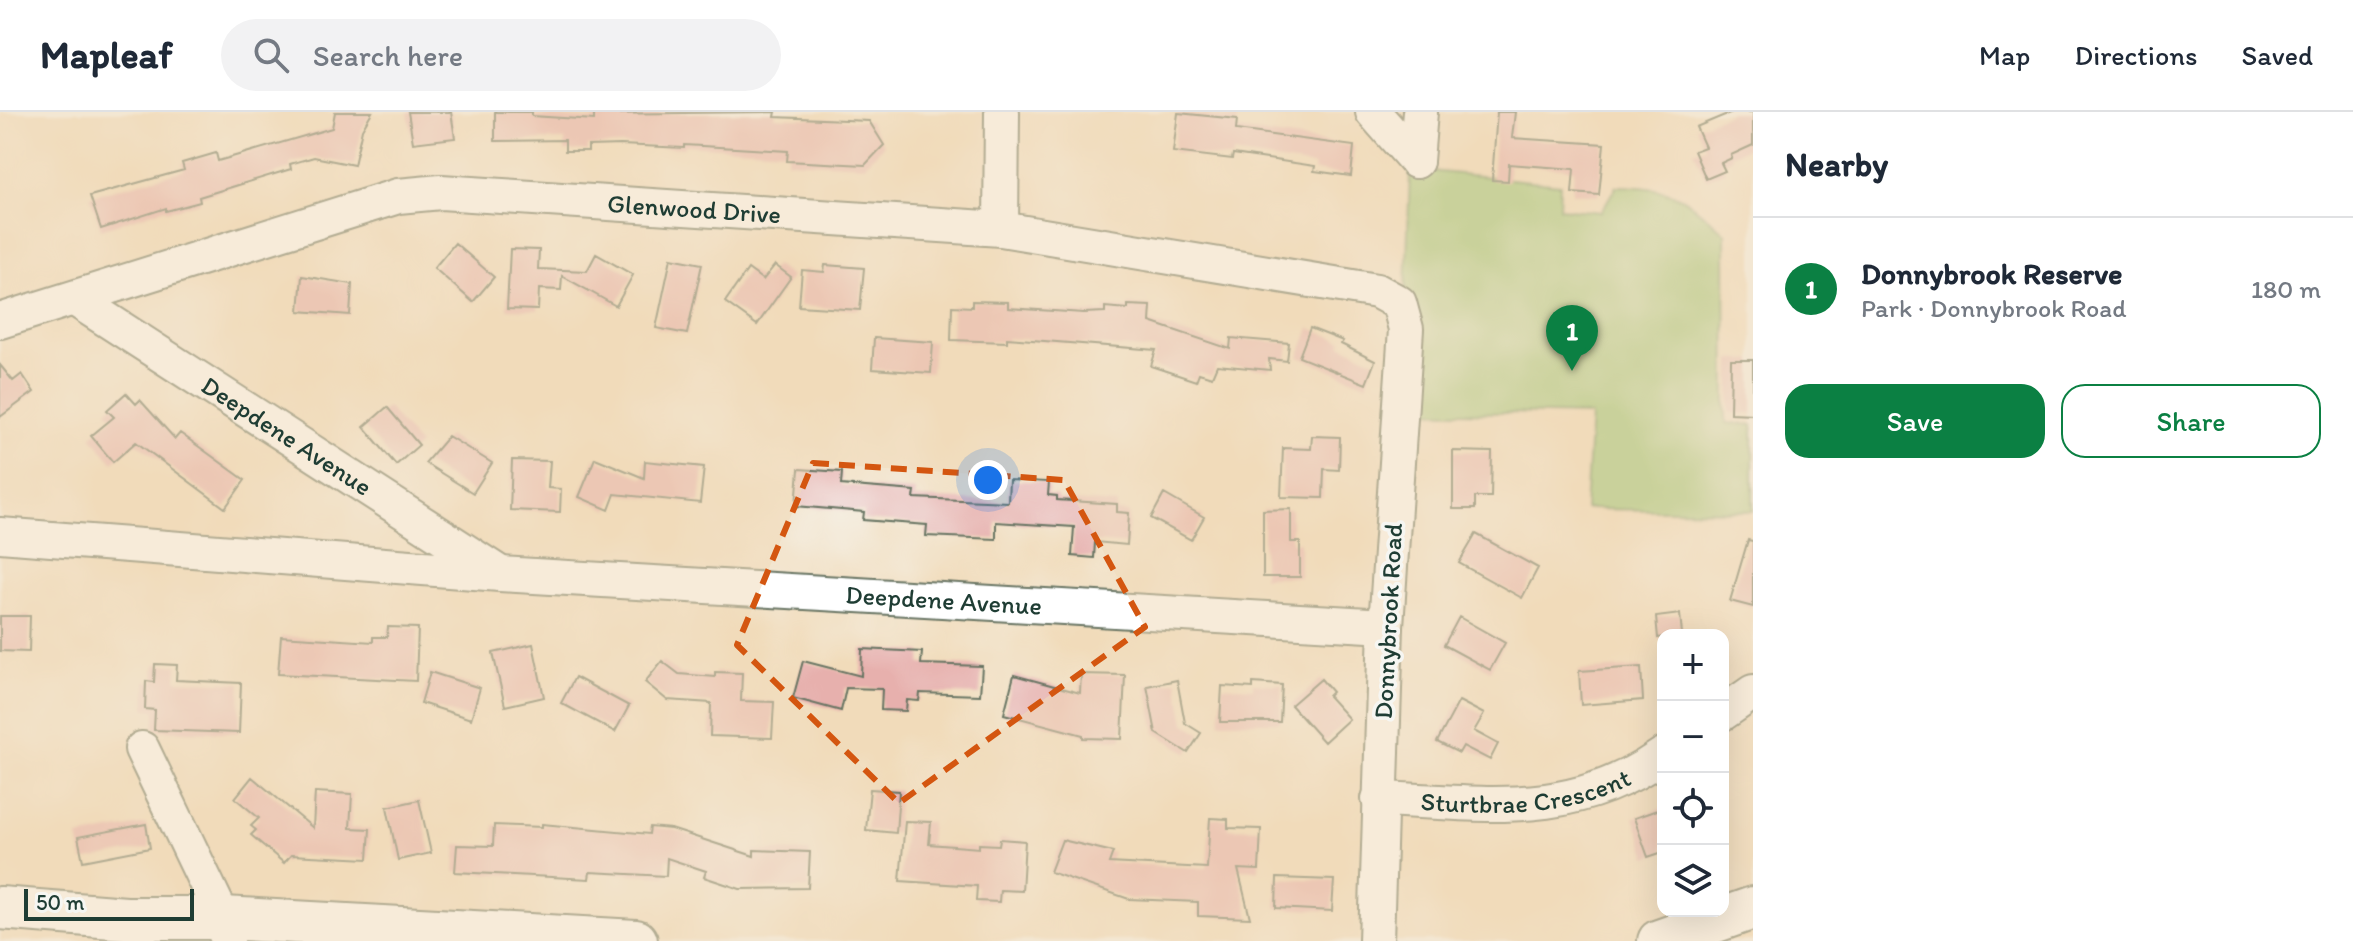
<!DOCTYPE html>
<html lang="en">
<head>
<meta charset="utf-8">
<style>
  body { margin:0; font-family:Itim,sans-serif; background:#f2f2f3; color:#1f2937 }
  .controls { position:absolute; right:24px; bottom:24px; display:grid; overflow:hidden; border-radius:16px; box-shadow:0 8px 32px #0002 }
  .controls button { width:72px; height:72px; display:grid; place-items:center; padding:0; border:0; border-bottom:2px solid #e0e1e3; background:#fff; color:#1f2937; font:40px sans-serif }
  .scale { position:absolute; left:24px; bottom:20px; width:170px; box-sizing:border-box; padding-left:8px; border:4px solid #1f3d34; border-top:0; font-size:22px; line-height:28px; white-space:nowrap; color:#1f3d34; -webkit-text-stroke:6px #f6f6f2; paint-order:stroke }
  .you { position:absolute; left:988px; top:368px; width:28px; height:28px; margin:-20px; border:6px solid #fff; border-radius:50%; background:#1a73e8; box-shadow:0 0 0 12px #1a73e833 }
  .badge { display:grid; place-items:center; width:52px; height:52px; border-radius:50%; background:#0b8043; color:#fff; font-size:26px; font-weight:700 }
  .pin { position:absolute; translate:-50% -66px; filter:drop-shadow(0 2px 4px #0008) }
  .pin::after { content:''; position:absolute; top:42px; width:28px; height:24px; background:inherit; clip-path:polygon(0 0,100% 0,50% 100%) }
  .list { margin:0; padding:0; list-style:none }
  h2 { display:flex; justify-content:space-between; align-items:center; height:104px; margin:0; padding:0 32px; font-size:34px }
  h2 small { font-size:26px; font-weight:400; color:#747a83 }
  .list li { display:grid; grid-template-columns:52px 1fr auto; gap:24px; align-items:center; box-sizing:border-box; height:144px; padding:0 32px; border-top:2px solid #e0e1e3 }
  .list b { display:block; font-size:30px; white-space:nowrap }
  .list p { margin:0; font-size:26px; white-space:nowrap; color:#747a83 }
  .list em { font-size:26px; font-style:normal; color:#747a83 }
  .actions { display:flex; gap:16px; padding:24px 32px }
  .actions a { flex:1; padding:18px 0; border:2px solid #0b8043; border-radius:24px; text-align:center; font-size:28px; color:#0b8043 }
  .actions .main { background:#0b8043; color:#fff }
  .icon { flex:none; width:44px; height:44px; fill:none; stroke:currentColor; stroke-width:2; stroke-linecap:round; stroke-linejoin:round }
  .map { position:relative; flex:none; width:1753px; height:829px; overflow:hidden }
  header { display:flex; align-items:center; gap:48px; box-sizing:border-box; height:112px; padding:0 40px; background:#fff; border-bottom:2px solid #e0e1e3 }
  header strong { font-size:38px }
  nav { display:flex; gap:44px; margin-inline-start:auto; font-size:28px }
  .search { width:560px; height:72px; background:#f2f2f3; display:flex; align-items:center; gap:20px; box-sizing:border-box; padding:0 28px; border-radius:44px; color:#747a83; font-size:30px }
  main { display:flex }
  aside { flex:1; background:#fff }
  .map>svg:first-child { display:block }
  .green { fill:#9ac674; stroke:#5c8254; stroke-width:2 }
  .building { fill:#e7b0ad }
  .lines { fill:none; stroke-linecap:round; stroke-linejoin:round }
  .minor-casing { stroke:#687463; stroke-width:38 }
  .major-casing { stroke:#687463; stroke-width:46 }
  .minor { stroke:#fff; stroke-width:34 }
  .major { stroke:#fff; stroke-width:42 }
  .marked { fill:none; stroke:#d45610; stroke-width:6; stroke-dasharray:16 10; stroke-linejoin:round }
  .labels { text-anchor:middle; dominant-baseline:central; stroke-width:7; stroke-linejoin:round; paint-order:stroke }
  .street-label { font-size:26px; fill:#1f3d34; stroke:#f6f6f2 }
</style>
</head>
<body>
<header>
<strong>Mapleaf</strong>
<div class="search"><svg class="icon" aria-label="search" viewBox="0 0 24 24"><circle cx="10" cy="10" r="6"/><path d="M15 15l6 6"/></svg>Search here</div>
<nav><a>Map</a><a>Directions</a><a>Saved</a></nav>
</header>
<main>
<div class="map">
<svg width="1753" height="829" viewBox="0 0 1753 829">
  <rect width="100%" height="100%" fill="#f6f6f2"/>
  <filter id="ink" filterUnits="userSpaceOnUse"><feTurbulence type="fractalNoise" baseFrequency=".0125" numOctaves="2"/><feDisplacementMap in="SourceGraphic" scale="16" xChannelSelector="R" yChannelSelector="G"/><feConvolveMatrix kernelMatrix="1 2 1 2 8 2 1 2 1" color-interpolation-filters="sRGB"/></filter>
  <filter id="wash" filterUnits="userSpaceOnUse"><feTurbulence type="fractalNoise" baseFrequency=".006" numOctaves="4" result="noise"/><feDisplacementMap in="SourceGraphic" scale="32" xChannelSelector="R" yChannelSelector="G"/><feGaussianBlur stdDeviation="1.8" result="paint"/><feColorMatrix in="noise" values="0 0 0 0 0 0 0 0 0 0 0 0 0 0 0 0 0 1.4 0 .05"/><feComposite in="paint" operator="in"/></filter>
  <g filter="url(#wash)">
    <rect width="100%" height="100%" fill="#f1dbba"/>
    <!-- green -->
    <path class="green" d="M1410,57l150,15 -1,24 42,4 15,-26c57,1 68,10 109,47l1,190 27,2v86l-168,-2 6,-94 -176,-4 8,-81 -17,-38z"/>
    <g id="blocks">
      <!-- building -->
      <path class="building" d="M335,0h37l-10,17 -8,36 -40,-8 -24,7 1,5 -92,28 1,5 -34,9v-3l-65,21 -11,-33 94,-26 -2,-7 34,-10 2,8 114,-33z
        M408,0h43l4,26 -42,5z
        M495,0h37v4l62,4v-6l182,-2 -1,5 94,4 15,24 -19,20 -78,-4 1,-10 -86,-5 -18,-1v3l-63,-3 -33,1v5h-23v-11l-70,1z
        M1497,0h18l-3,26 92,6 -5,51 -27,-2 2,-24 -65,-5 -1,17 -16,-1z
        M1732,0h21v33l-22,10 1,3 -11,5 4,8 -19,8 -12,-28 11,-4 -9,-20z
        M1178,1l59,6 -1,11 118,16 -3,30 -37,-5 1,-5 -82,-12 -1,5 -59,-7z
        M455,131l39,34 -21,25 -39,-34z
        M510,137l29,1 -1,19 49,2 9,-17 37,21 -17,31 -54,-30 -1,14 -22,-1 -1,21 -31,-1z
        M671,146l31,6 -15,70 -31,-6z
        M775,153l16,12 -34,48 -32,-23 23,-33 15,11z
        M825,153l39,3 -4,42 -61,-4 3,-36 22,2z
        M302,164l50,8 -2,31 -51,-4z
        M972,189l36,1v6l76,5 21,-1v-5l23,2v-4l23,1 -1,16 80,27 1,-11 58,5 -2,18 -18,-2 1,11 -53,-5 -5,12 -13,-4 -3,8 -45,-15 5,-16 -149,-12v4l-56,-2 1,-34 20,1z
        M1310,216l33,13 -2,3 34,17 -9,23 -67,-27z
        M874,226l59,4 -2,31 -59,-4z
        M1731,248h22v54l-23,-1z
        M0,253l13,16 9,-7 12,18 -34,25z
        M126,281l10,11 4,-4 35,39 5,-6 65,47 -20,28 -89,-66 -23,20 -22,-26 23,-19 -7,-7z
        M387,295l32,38 -23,20 -32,-38z
        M448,324l44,27 -19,30 -48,-30z
        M1312,324l28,1 -1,33 -15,-1 -1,29 -42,-1 2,-49 28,1z
        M1453,339l39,1 -1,45h-16v12h-22z
        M595,346l49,20 1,-17 59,6 -4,36 -85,-9 -6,16 -30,-13z
        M512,348l38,1 -2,27 13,1 -1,23 -50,-2z
        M799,357l43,3 -1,13 74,6 -1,7 94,4 1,-22 40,2 -1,13 9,1v4l60,4v8l12,1 -2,32 -32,-3 -1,16 -22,-2 2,-29 -78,-5v17l-70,-3 1,-11 -64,-5 1,-8 -68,-6z
        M1164,382l40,23 -13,23 -40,-22z
        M1291,397v33h9v35h-37v-67z
        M1476,422l62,34 -16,30 -63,-35z
        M1748,428l5,1v66l-23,-6z
        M1680,502l2,20 -24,4 -2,-21z
        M0,504h30l-1,36 -29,-1z
        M1459,505l46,26 -15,27 -46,-25z
        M388,515l30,1 -2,53 -138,-7 3,-38 92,6v-5h14z
        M533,532l11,53 -39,9 -12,-53z
        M862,537l60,3 -1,12 61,2 -2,29 -60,-2 -1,8 -12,-1 -1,11 -25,-1 1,-21 -36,-1 -5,23 -48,-13 10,-37 58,15z
        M662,549l17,13 36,3v-5l27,1 -1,28 33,1 -2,36 -62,-2 1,-33 -44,-3 -22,-18z
        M155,552l22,1 -1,15 65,3 -2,50 -85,-3 1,-20 -10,-1 1,-28 8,1z
        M1641,555l2,33 -62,5 -2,-34z
        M430,560l50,16 -9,31 -50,-16z
        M1081,562l44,1 -3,64 -39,-1v-3l-79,-21 10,-39 66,18z
        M575,565l54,29 -14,26 -54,-29z
        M1321,567l11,13 -4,4 21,23 -25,23 -33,-37z
        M1177,568l8,43 16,10 -13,20 -32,-20 -9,-47z
        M1253,571l29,2 -2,37h-60l2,-36 31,2z
        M1459,589l25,13 -10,17 24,13 -8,16 -27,-14 -4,7 -22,-11z
        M252,665l61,51 2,-36 37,2 -2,34 20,1 -2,30 -77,-4 -7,8 -33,-28 5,-5 -5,-4 8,-8 -24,-20z
        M870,677l29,2 -3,42 -30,-3z
        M419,688l12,53 -33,7 -11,-53z
        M1663,696v44l-15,5 -14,-39z
        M1210,706l18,1v9l33,1 -2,41 -21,-1 12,49 -52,-2v-14l-69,-3 -79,-27 12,-32 51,12 -4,11 98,5z
        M905,709l26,1 -2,22 50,4v-4l20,1 1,-6 25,2 -3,50 -22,-1 -1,12 -23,-1 1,-15 -77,-5z
        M146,712l4,24 -67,13 -5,-24z
        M542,712l107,10 1,-7 21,2 83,27v-6l56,2 -2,36 -68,1 -36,-12 2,-6 -39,-13 -1,18 -76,-4 -1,7 -134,-7 2,-27 36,1 1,-21 48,2z
        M1277,766l57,2 -2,31 -56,-3z"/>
    </g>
  </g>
  <g filter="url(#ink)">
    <use href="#blocks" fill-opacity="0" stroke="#687463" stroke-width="2"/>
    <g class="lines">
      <!-- minor casing -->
      <g class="minor-casing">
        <g id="minor">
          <path d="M1373,0l43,49"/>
          <path d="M1416,49l4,-49"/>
          <path d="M1001,117l1,-117"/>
          <path id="s1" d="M75,187l421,272"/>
          <path id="s2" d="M0,209l398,-125 43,-4 560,37 376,62 22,12 7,26 -20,297 -10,315"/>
          <path id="s3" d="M0,423l500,39 886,52"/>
          <path d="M1723,601l30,-21"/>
          <path d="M142,637l81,169 4,22"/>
          <path id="s4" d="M1379,687c106,4 192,21 284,-44"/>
        </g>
      </g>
      <!-- major casing -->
      <g class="major-casing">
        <path id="major" d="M0,796l126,10h97l413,23
          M1659,829l94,-33"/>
      </g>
      <!-- minor -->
      <use href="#minor" class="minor"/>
      <!-- major -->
      <use href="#major" class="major"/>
    </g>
  </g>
  <!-- marked area -->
  <path d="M0 0H1753V829H0ZM813,351l251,17 81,147 -246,176 -162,-158z" fill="#f1dbba" fill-opacity=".55" fill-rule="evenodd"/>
  <path class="marked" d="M813,351l251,17 81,147 -246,176 -162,-158z"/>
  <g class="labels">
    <!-- street labels -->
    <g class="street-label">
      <text stroke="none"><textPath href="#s2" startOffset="714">Glenwood Drive</textPath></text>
      <text stroke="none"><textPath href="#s1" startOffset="252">Deepdene Avenue</textPath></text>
      <text stroke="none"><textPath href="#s3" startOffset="946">Deepdene Avenue</textPath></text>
      <text transform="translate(1388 509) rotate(-87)">Donnybrook Road</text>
      <text stroke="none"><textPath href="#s4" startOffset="148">Sturtbrae Crescent</textPath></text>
    </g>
  </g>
</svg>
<div class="controls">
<button>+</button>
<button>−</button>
<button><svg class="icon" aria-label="locate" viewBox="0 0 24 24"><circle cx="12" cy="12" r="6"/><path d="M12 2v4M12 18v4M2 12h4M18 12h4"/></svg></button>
<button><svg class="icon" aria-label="layers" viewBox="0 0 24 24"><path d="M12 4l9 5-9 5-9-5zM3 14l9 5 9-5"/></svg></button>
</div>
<div class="scale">50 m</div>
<div class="you"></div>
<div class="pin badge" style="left:1572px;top:259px">1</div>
</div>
<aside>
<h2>Nearby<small></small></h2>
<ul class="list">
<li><span class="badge">1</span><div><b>Donnybrook Reserve</b><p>Park · Donnybrook Road</p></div><em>180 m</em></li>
</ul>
<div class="actions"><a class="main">Save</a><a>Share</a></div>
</aside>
</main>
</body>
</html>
